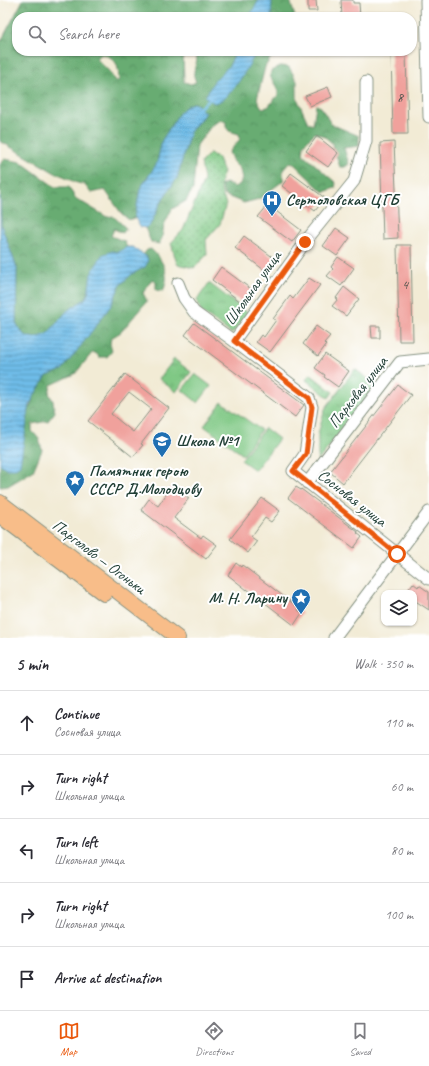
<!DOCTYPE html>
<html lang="en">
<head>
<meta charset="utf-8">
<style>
  body { margin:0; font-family:Caveat,sans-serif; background:#f7f7f7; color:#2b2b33 }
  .controls { position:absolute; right:12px; bottom:12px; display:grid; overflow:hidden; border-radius:8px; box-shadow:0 1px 3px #0004 }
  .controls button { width:36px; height:36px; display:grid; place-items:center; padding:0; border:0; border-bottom:1px solid #e1e1e2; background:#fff; color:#2b2b33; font:20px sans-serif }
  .stop { position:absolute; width:12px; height:12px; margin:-9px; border:3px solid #ea580c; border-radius:50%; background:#fff }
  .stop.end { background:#ea580c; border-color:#fff; box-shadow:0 1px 4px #0008 }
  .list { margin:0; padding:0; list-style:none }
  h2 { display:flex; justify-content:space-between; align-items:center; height:52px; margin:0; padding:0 16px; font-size:17px }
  h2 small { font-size:13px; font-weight:400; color:#7c7c81 }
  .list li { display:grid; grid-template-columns:26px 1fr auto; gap:12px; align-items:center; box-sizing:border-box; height:64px; padding:0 16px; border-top:1px solid #e1e1e2 }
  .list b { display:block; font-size:15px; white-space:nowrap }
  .list p { margin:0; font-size:13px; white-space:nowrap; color:#7c7c81 }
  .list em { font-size:13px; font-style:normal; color:#7c7c81 }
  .icon { flex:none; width:22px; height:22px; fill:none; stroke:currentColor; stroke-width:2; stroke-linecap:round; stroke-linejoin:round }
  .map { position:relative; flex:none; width:429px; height:638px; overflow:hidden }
  .search { position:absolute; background:#fff; box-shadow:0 1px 3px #0004; left:12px; right:12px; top:12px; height:44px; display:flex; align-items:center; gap:10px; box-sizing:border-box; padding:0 14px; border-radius:16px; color:#7c7c81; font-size:15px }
  .sheet { height:372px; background:#fff }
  nav { display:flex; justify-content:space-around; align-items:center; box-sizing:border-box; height:56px; border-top:1px solid #e1e1e2; background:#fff; font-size:11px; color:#7c7c81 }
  nav a { display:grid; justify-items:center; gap:2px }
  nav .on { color:#ea580c }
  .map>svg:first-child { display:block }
  .grass { fill:url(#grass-dots); stroke:#4f825c }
  .forest { fill:url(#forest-crowns); stroke:#437453; fill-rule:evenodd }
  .park { fill:url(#park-tufts); stroke:#4f825c }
  .garden { fill:#7fc884; stroke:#4f825c }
  .water { fill:url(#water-rules); stroke:#467c8e }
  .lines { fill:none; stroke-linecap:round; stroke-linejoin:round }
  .stream { stroke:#6ebce8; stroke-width:2.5 }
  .building { fill:#f0a19c; fill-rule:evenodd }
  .minor-casing { stroke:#889484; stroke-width:13 }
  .major-casing { stroke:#889484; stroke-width:16 }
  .minor { stroke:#fff; stroke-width:11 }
  .major { stroke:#f8bd89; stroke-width:14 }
  .route { stroke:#ea580c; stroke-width:5 }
  .labels { text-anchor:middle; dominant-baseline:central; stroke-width:4; stroke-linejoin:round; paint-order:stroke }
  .number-label { font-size:14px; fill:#53564e }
  .poi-label { font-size:16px; font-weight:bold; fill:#1f3d34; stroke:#fff; text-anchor:start }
  .street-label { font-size:16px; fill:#1f3d34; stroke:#fff }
</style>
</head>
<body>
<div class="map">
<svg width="429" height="638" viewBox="0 0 429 638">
  <defs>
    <pattern id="grass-dots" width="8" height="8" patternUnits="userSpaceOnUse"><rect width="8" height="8" fill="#7fc884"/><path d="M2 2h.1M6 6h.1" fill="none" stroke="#67a46d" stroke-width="1.8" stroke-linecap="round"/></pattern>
    <pattern id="forest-crowns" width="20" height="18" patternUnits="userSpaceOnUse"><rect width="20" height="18" fill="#67ac72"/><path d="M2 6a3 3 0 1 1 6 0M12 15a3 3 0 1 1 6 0" fill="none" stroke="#548d5e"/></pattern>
    <pattern id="park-tufts" width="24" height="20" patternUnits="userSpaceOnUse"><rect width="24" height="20" fill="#7fc884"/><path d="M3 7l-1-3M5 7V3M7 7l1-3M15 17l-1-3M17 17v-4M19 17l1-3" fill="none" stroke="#67a46d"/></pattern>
    <pattern id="water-rules" width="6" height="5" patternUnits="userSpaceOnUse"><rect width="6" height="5" fill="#6ebce8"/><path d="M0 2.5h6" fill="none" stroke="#5a9abd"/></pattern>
  </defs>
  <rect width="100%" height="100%" fill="#fff"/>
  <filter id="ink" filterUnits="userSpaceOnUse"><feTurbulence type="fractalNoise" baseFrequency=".025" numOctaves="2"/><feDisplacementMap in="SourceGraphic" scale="8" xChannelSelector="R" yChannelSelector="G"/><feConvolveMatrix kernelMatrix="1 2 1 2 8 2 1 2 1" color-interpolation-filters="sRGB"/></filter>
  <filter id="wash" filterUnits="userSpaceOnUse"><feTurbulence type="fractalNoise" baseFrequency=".012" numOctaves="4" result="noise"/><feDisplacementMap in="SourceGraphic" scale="16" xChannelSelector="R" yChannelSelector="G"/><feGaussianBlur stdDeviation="0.9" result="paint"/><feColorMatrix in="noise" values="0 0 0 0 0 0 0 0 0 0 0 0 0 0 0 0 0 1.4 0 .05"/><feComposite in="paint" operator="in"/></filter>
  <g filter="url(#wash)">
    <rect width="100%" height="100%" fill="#f2ebd5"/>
    <!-- grass -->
    <path class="grass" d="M210,153l8,5 6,15c-7,11 -3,19 2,31l-6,20 -14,16 1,15 -13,13 -17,-4 -6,-21 12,-13 21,-50 -3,-18z
      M310,374l23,18 -4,6 -23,-18z"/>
    <!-- forest -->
    <path class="forest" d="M23,0h236l-10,17h-232v34h166l1,31 7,2 5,-2c-1,-3 -3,-7 -2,-10 1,-10 5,-9 1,-21h41l-7,15 -15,15 16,12 27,-42h18l-10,16 -8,32 5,9 6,-1 10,-12v-5l-8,-14 1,-5 9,-5 9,1 8,14v17l11,25 5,2 3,-20 5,2 10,17 28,12v10l-15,2 5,16 -4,3h-5l-8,-24 -8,-7 -9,-3 -11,11 -1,10 33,29 -1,5 -11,4 -4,-3 -26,-25 -5,-1 -6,7v11l-24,18 -15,4 -20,-8 -3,-10 5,-2 9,4 5,-3 2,-5 -2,-10 -7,-7 -4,-10 11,-13 -1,-5 -10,-3 -3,-4v-5l-5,-2 -9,5 -15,20 -4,44 -7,12 -14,8 -8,16 -2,13 -3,6 -8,-2 -6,-14 5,-3 12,-25 15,-22 13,-46 15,-18 -12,-11 -5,2 -8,7 -18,28 -5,23 -17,26 -5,29 -6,2 -8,-7 -16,-23 -14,3 -7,-9c-11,0 -16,-8 -27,-10l-57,-33v-98zM102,54c16,5 16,11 17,27h-4l-6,-10 -13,-13z
      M272,0h18l5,17h-24z
      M4,159l17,3 34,25h14l6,11 32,19 6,-1 13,12 -3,5 -9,-4 -3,7 13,5 3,6 -9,5 -6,-1 -21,23 -3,20 -3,5 -18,12 -18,21 -4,3 -11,3 -10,-3 -8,-12 1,-55 -16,-43 -1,-60z
      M151,249c12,11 20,26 12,42l-7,-1v-8l-4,-3 -9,14 4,8 -26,31 -10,6 -1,6 2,7 -5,6h-8l-3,-4h-4l-17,21 -24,11 -2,8 4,8 2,11 -7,9 -16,3v7l7,8 3,11 -9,21 -25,15 -8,1v-23l7,5 28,-75 12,-18 15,-6 50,-66 8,-19 12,-11 13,-7 1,-10 -3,-2 4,-5z"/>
    <!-- park -->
    <path class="park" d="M209,283l39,30 -16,21 -31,-22 -4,-12z
      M174,359l17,13 -15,20 -17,-13z
      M355,369l21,16 -58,76v-27l7,-25z"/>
    <!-- garden -->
    <path class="garden" d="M195,374l16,12 -13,17 -16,-13z
      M222,402l39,28 -18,25 -39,-29z
      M265,428l14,11 -24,31 -14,-10z"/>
    <!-- water -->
    <path class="water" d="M259,0h13l-1,17h-22z
      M236,51h21c-9,15 -26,50 -43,52l-9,-6 9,-16 15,-15z
      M193,103l5,2 7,8 -15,19 -13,46 -15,22 -12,25 -5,3 -5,-1 -5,-9 5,-29 17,-26 5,-23 18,-28 8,-7z
      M0,197l1,28 16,43 -1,55 8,12 10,3 11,-3 4,-3 18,-21 18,-12 3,-5 3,-20 11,-19 10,-4 6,1 9,-5h6l14,10 1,5 -3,5 -13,7 -12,11 -8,19 -26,35 -24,31 -15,6 -12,18 -5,10 -10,61 -6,4h-7l-7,-5z"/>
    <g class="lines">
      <!-- stream -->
      <path class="stream" d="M198,109l13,-11"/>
    </g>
    <g id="blocks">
      <!-- building -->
      <path class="building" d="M308,0h8l1,11h-9z
        M341,0h12v3h6l1,14h-18z
        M391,51h15l2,83h-15z
        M328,87l4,10 -22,9 -5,-10z
        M317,136l21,17 -10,14 -22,-16z
        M394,142l4,96 -15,1 -3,-96z
        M291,173l34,25 -10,13 -33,-25z
        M268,205l33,25 -9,12 -34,-25z
        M336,228l14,10 -13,18 -14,-10z
        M244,236l34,25 -10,12 -33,-25z
        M397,245h14l2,96h-14z
        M338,257l16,11 -13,18 -14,-10 6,-7 -2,-2z
        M221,267l34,25 -10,13 -33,-25z
        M309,278l11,7 -50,67 -14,-10 5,-7 3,2 12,-17 -3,-1 17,-23 3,3z
        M344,287l15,12 -13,17 -14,-10 6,-7 -2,-1z
        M194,323l110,82 -9,12 -110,-82z
        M316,326l14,10 -6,7 2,2 -8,11 -15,-12z
        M371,326h9v12h-8z
        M325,354l24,17 -11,16 -14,-10 1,-2 -10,-7z
        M125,374l44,34 -28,36 2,1 -10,12 -45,-36zM129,392l22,17 -18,23 -22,-18z
        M398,385l13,10 -68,88 -13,-11z
        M172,486l17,12 -15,20 27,20 2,-3 14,10 -11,14 -65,-49 8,-11 9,7z
        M296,487l5,3v-1l57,43 -1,1 5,4 -8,11 -66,-50z
        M262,498l18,13 -9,11 -6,-4 -14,19 6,4 -9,12 -18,-14z
        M236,563l5,4 1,-2 57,43 -1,2 4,3 -8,12 -47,-36v1l-19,-15z
        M413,583l5,4 1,-2 10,7v18l-15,-10v-7h-8z"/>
    </g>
  </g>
  <g filter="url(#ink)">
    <use href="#blocks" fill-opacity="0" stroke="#889484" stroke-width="1"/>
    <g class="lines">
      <!-- minor casing -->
      <g class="minor-casing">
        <path id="minor" d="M426,0l3,117
          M366,82v59l-12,40 -45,56 -75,104 75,57 3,9 -7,47 -12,17 136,108
          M178,283l6,15 10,14 40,29
          M307,483l93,-121 29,-3
          M334,638l95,-126"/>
      </g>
      <!-- major casing -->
      <g class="major-casing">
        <path id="major" d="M0,502l178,136
          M0,516l104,78"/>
      </g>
      <!-- minor -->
      <use href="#minor" class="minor"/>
      <!-- major -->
      <use href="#major" class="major"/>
    </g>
  </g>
  <g class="lines" filter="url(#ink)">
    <!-- route -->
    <path class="route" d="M305,242l-71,99 75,57 3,9 -6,47 -13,17 104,83"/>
  </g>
  <!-- icons -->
  <defs>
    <g id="hospital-pin" transform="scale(1)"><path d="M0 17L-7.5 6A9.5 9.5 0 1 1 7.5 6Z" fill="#1f6fb2" stroke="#fff"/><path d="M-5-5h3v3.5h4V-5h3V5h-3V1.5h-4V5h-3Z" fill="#fff"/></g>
    <g id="school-pin" transform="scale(1)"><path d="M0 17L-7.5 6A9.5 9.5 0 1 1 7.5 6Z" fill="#1f6fb2" stroke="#fff"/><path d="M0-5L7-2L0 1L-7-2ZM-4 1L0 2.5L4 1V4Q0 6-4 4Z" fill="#fff"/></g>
    <g id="sight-pin" transform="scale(1)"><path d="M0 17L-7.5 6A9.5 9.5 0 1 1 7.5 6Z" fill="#1f6fb2" stroke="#fff"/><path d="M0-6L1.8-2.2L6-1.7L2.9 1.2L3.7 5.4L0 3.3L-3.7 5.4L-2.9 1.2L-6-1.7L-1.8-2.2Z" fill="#fff"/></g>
  </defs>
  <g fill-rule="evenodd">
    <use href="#hospital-pin" x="272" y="200"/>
    <use href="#school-pin" x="162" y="441"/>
    <use href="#sight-pin" x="75" y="480"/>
    <use href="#sight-pin" x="301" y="598"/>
  </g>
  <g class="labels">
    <!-- number labels -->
    <g class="number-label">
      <text x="400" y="97">8</text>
      <text x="405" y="284">4</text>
    </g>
    <!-- poi labels -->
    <g class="poi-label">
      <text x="286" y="200">Сертоловская ЦГБ</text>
      <text x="176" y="441">Школа №1</text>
      <text x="89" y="471">Памятник герою<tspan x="89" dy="18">СССР Д.Молодцову</tspan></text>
      <text x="287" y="598" text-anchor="end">М. Н. Ларину</text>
    </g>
    <!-- street labels -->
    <g class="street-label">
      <text transform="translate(253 288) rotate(-55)">Школьная улица</text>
      <text transform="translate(358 392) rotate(-52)">Парковая улица</text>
      <text transform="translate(352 498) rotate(38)">Сосновая улица</text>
      <text transform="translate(99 557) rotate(37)">Парголово — Огоньки</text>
    </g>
  </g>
</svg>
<div class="controls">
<button><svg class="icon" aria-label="layers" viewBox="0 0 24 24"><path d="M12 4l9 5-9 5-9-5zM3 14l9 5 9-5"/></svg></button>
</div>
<div class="stop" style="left:397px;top:554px"></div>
<div class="stop end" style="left:305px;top:242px"></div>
<div class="search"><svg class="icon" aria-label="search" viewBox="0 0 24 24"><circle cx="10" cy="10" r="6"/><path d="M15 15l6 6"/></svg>Search here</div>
</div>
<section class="sheet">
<h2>5 min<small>Walk · 350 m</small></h2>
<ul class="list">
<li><svg class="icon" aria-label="ahead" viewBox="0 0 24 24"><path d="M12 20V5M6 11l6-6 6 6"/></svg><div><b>Continue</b><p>Сосновая улица</p></div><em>110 m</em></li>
<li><svg class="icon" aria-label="right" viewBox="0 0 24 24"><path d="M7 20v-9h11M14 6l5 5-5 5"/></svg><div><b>Turn right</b><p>Школьная улица</p></div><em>60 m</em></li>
<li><svg class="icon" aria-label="left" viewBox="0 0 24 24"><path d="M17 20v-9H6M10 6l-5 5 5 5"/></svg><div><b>Turn left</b><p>Школьная улица</p></div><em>80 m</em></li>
<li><svg class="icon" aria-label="right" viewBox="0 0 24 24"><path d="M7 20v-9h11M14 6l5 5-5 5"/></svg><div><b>Turn right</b><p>Школьная улица</p></div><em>100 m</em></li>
<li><svg class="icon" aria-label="arrive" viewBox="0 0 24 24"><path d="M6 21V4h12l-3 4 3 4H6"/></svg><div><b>Arrive at destination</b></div></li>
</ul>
</section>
<nav>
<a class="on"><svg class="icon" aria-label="map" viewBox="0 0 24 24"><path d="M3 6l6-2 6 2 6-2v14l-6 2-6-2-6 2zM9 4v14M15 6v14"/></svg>Map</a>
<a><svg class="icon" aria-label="directions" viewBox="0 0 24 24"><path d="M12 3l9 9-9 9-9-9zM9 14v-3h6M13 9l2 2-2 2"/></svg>Directions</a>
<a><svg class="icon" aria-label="saved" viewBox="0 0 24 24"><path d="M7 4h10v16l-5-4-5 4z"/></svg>Saved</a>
</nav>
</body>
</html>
